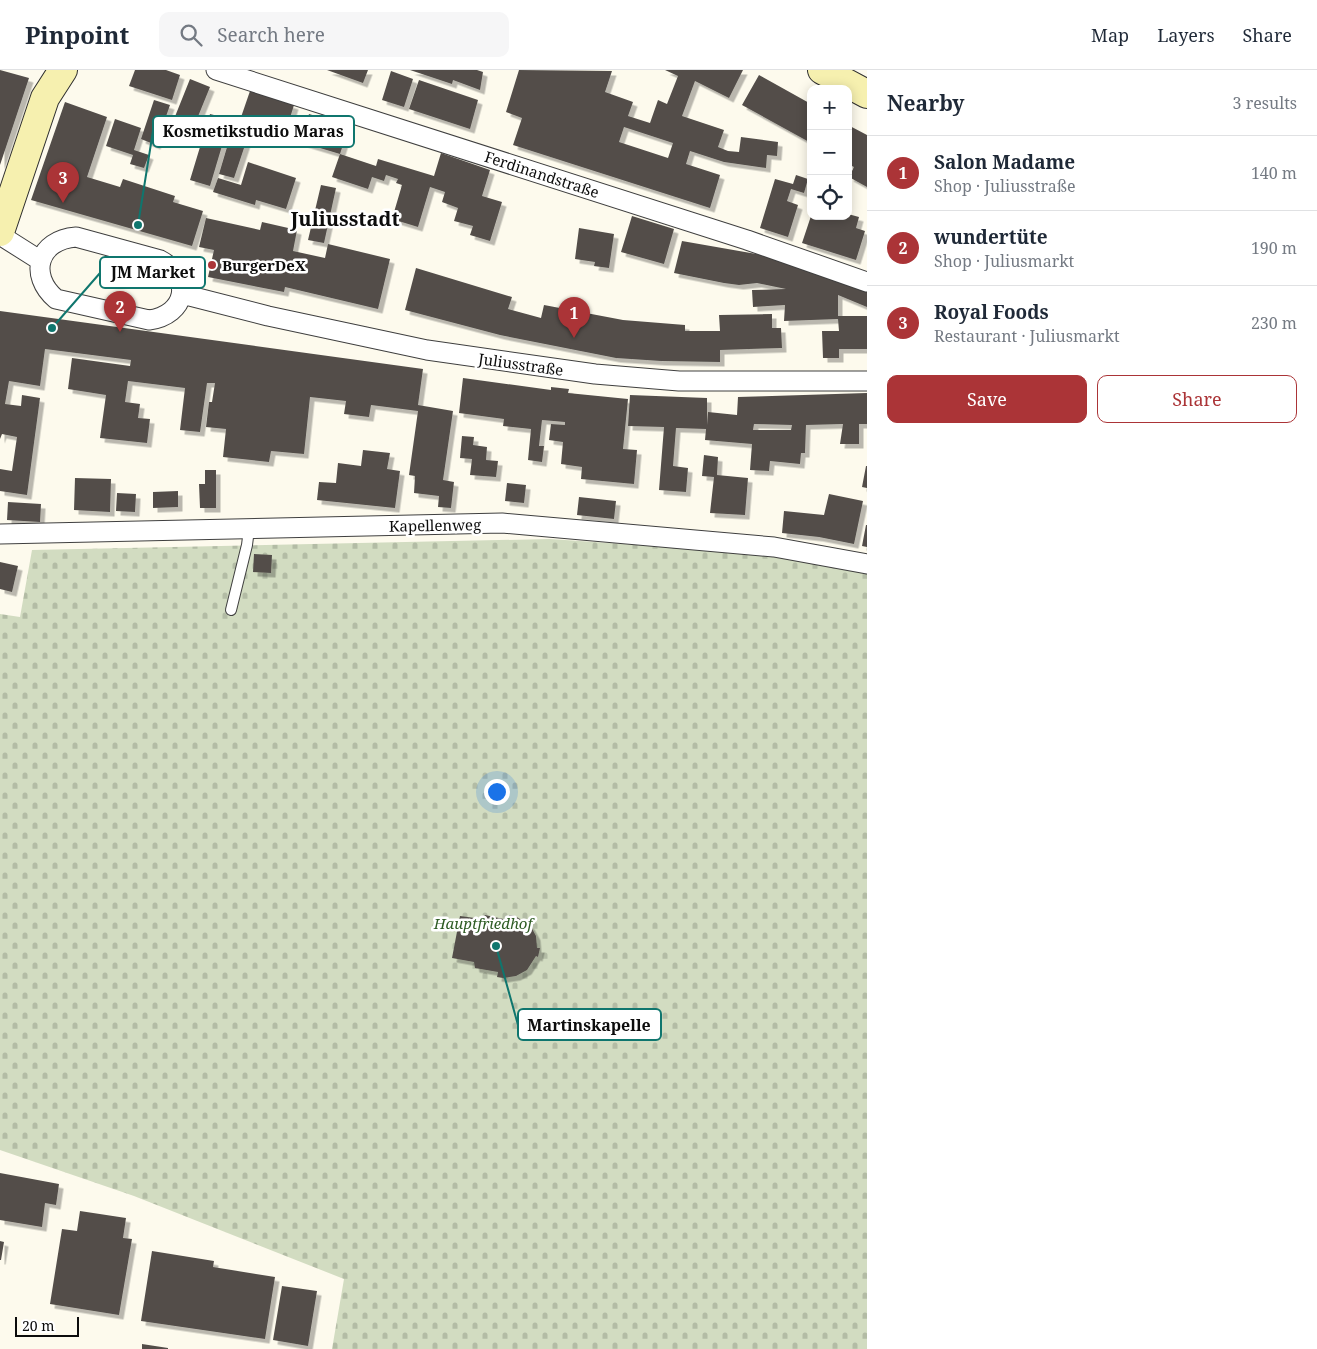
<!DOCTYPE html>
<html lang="en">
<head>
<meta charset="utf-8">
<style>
  body { margin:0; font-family:"Noto Serif",serif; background:#f6f6f7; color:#1f2937 }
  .controls { position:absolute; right:15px; top:15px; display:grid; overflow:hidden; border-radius:10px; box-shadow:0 2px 12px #0003 }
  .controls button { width:45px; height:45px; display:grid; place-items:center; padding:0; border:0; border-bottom:1px solid #e0e1e3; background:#fff; color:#1f2937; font:25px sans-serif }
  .scale { position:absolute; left:15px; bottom:12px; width:64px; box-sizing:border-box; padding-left:5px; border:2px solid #0c0c0c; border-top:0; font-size:14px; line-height:18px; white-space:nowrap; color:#0c0c0c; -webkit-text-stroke:4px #fff; paint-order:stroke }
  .you { position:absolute; left:496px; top:721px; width:18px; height:18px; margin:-12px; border:4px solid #fff; border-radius:50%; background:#1a73e8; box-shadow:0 0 0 8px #1a73e833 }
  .badge { display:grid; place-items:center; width:32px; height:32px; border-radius:50%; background:#ab3437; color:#fff; font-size:16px; font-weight:700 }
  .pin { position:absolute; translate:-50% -41px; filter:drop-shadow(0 1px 2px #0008) }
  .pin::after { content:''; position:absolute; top:26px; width:18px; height:15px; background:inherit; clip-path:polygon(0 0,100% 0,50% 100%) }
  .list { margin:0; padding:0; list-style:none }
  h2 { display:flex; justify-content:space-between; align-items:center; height:65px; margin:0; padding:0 20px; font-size:21px }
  h2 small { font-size:16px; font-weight:400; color:#747a83 }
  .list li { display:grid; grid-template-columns:32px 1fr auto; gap:15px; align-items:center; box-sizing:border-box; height:75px; padding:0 20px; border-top:1px solid #e0e1e3 }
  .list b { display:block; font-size:19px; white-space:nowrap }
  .list p { margin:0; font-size:16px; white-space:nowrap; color:#747a83 }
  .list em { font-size:16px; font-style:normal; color:#747a83 }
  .actions { display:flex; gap:10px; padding:15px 20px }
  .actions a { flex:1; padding:11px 0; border:1px solid #ab3437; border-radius:10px; text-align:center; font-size:18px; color:#ab3437 }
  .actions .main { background:#ab3437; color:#fff }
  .icon { flex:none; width:28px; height:28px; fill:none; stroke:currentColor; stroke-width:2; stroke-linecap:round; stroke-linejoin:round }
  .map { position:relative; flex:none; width:867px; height:1279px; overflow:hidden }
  header { display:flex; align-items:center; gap:30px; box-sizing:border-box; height:70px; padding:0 25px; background:#fff; border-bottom:1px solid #e0e1e3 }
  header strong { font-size:24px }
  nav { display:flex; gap:28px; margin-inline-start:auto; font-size:18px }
  .search { width:350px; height:45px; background:#f6f6f7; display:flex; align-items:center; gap:12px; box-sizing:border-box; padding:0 18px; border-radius:10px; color:#747a83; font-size:19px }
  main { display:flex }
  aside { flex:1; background:#fff }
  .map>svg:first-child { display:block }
  .cemetery { fill:url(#cemetery-stones) }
  .building { fill:#534e4a; fill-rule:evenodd; filter:url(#shadow) }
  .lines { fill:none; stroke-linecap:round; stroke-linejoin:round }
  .lane-casing { stroke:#3f3f3f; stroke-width:12 }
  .street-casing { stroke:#3f3f3f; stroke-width:21 }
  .secondary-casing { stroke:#2e2e2e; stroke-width:30 }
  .lane { stroke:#fff; stroke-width:10 }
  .street { stroke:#fff; stroke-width:19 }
  .secondary { stroke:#f6f0af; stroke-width:28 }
  .poi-dot { fill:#ab3437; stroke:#fff; stroke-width:2 }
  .labels { text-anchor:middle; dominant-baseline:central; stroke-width:5; stroke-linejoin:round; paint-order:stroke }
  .street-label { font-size:15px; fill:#0c0c0c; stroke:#fff }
  .poi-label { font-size:15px; font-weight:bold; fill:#0c0c0c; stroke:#fff; text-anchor:start }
  .park-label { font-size:15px; font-style:italic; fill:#2e5c24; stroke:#fff }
  .district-label { font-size:20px; font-weight:bold; fill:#0c0c0c; stroke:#fff }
  .leader { fill:none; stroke:#0f766e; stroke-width:2 }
  .callout-dot { fill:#0f766e; stroke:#fff; stroke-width:2 }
  .callout { fill:#fff; stroke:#0f766e; stroke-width:2 }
  .callout-label { font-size:16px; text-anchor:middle; font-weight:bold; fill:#0c0c0c }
</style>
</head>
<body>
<header>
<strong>Pinpoint</strong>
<div class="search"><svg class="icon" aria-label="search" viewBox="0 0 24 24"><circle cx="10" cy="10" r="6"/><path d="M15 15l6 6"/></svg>Search here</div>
<nav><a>Map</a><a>Layers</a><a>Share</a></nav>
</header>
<main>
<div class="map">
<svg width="867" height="1279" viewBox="0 0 867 1279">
  <defs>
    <pattern id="cemetery-stones" width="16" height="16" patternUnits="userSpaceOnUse" patternTransform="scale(1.25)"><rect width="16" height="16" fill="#d2dcc1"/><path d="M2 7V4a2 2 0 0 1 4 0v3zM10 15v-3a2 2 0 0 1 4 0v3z" fill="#b3bca5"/></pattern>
    <filter id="shadow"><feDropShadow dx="4.5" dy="4.5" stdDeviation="0" flood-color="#0004"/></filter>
  </defs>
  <rect width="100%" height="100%" fill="#fdfaed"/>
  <!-- cemetery -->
  <path class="cemetery" d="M550,469l221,15 96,18v777h-535l12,-70 -210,-83 -134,-46v-536l20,3 12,-67z"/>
  <!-- building -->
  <path class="building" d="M0,0l29,8 -29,87z
    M135,0h31l14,5 -8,25 -43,-14z
    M327,0h41l-5,13z
    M410,0h67l6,2 -3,18 -27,-10 -1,4z
    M519,0l93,1 -7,21 28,10 -5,14 22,7 8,-23 9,4 11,-28 -13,-6h78l-14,28 -34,-17 -13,35 42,14 -6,17 10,4 11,1 2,-15 37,5 -1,14 -10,-1 -1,13 -42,-6 -34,-11 -4,13 34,11 -10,33 -197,-63 9,-27 -16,-6zM624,57l49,16 -5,15 -49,-16z
    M391,1l22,8 -9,28 -22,-7z
    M759,5l52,29v39l-69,-38z
    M190,9l20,8 -22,54 -20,-7z
    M419,10l59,20 -8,29 -61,-20z
    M250,21l44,14 -10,32 -45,-14z
    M154,30l16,5 -14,40 -15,-6z
    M65,32l42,15 -20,60 33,10 3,-8 52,17 -2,6 30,9 -11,35 -161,-46z
    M210,44l20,5 -20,67 -20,-6z
    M309,44l40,12 -9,28 36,12 2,-7 56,17 7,-23 49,17 -8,26 20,6 -12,39 -20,-6 3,-9 -19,-5 4,-13 -16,-6 3,-10 -15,-5 -12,40 -26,-8 10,-34 -6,-2 2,-4 -12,-4 -2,6 -12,-4 -4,12 -36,-12 8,-23 -40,-12z
    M115,49l26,9 -7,22 15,5 -5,13 -14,-4 3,-9 -27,-9z
    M848,55l19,10v52l-18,-10 5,-10 -6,-3z
    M230,67l16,5 -12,36 -15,-4z
    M248,92l48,16 -10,31 -30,-9 -1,5 -42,-13 5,-14 23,7z
    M796,105l12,4 -4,14 -13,-4 -4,12 11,4 -10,32 -28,-9 15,-49 18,5z
    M321,115l15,3 -12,55 -16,-3z
    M848,144l11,3 -3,11 9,3 -9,29 -54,-17 9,-27h14l13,4 1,-4h9z
    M632,146l42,13 -10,35 -43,-12z
    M206,148l54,12 2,-8 35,8 -4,21 32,7 3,-14 62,15 -12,50 -93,-22 -1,5 -76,-15 6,-27 -15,-3z
    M579,158l35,6 -5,34 -15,-2 1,-4 -20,-3z
    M682,171l80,14 105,33v19l-29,-12v21h29v33h-28v9h-16l-1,-27h17l-1,-12 -54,2 1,-16 -32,2 -1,-17 34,-1 -29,-6 -18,2 -15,-2 -50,-10z
    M416,198l96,29 -4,12 33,9 3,-13 79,15 62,5v6h35l-1,-16 53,-1v14h9l1,20 -62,2v12l-59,-1 -45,-3 -116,-23 -95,-25z
    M0,241l423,58 -5,36 35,6 -10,69 11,2 -3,26 -13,-1 1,-11 -25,-3 1,-17 -6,-1 9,-64 -47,-6 -2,12 -25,-3 2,-13 -36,-4 -6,57 -33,-3 -2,11 -46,-5 3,-28 -20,-2 3,-25h3l3,-19h-8l-7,49 -20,-2 5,-42 -57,-7 -3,21 15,2 -2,14 12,1 -3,24 -47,-5 6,-43 -38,-6 4,-31 58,8 1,-6 -86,-11 -5,37 -31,-5 -4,23 16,2 1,-11 18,3 -13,97 -27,-4v-22l12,2 5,-34 -15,-3 -2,5z
    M463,308l88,12v-3l18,2 -1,4 60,6 -5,50 14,1 -3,34 -53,-5 1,-12 -21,-3 2,-22 -14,-2 2,-16 14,1v-3l-23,-2 -3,26h5l-2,16 -14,-2 3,-31 -28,-3 1,-7 -45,-6z
    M867,323v31h-8v20h-19l3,-20 -37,1 -1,28h-4l-1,11 -30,-3 -1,10 -19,-1 2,-26 -47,-4 1,-11 -30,-1 -3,38 15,2 -2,24 -27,-2 5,-63 -36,-1 2,-31 77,3v27l1,-13 29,3 1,-18zM754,354l38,1 -1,5h-38z
    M462,366l12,1 -1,8 14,2 -1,13 12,1 -2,16 -26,-2 2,-16 -12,-1z
    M363,380l27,3 -3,16 13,2 -5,37 -78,-8 2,-18 17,1 2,-20 23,3z
    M704,385l14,2 -1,18 31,3 -3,37 -35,-2 4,-36 -12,-1z
    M866,396h1v22l-5,-1z
    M205,400h11v38h-16l-1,-24h6z
    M75,408l36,1 -1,33 -36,-2z
    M507,413l19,2 -2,18 -19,-2z
    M178,421v16l-25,1v-16z
    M117,423l19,1 -1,18 -19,-1z
    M829,424l34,7 -9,43 -35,-7 -37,-4 2,-22 40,4z
    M579,427l37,4 -2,18 -37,-4z
    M8,432l33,2 -1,18 -33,-2z
    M866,455h1v22l-5,-1z
    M254,484l18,1 -1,18 -18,-1z
    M0,492l18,4 -6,26 -12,-3z
    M485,845l23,5 1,-5 6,1 15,9 6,11 1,12h3l-2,9 -2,-1 -9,14 -11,6 -13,2 -6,-1 1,-5 -23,-4 -1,-6 -22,-4 8,-42 22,3z
    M0,1103l59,11 -3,21 -11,-2 -3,24 -42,-7z
    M80,1141l46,7 -3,20 9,1 -13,76 -69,-11 12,-75 15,2z
    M0,1171l4,1 -3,18h-1z
    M152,1181l62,10 -1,6 62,10 -10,62 -124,-18z
    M282,1216l35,5 -9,55 -35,-6z
    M142,1274l26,4v1h-26z"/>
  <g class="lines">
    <!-- lane casing -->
    <g class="lane-casing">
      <path id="lane" d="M231,540l16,-65 2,-16"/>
    </g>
    <!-- street casing -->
    <g class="street-casing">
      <path id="street" d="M216,0l531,170 120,42
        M0,165l41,26
        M76,167l84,23c34,18 26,55 -11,60l-93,-21c-28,-24 -18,-59 20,-62z
        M182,224l86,22 159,34 168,24 84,7h188
        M0,464l502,-11 272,24 93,17"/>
    </g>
    <!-- secondary casing -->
    <g class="secondary-casing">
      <path id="secondary" d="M822,0l45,24
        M0,162l45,-134 18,-28"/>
    </g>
    <!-- lane -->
    <use href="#lane" class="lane"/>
    <!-- street -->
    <use href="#street" class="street"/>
    <!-- secondary -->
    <use href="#secondary" class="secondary"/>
  </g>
  <!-- markers -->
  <circle class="poi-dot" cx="212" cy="195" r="5"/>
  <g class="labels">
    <!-- street labels -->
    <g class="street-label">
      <text transform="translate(542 104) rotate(18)">Ferdinandstraße</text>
      <text transform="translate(521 294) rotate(8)">Juliusstraße</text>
      <text transform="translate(435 455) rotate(-1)">Kapellenweg</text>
    </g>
    <!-- poi labels -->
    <g class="poi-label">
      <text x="222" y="195">BurgerDeX</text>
    </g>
    <!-- park labels -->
    <g class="park-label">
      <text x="483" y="853">Hauptfriedhof</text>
    </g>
    <!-- district labels -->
    <g class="district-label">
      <text x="345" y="148">Juliusstadt</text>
    </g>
  </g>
  <!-- callouts -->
  <path class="leader" d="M138 155L153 61M52 258L100 203M496 876L518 955"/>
  <g class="callout-dot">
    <circle cx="138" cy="155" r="5"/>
    <circle cx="52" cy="258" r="5"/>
    <circle cx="496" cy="876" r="5"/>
  </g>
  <g class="callout">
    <rect x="153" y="46" width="201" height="31" rx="5"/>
    <rect x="100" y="187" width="105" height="31" rx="5"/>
    <rect x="518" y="939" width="143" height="31" rx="5"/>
  </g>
  <g class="callout-label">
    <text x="253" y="67">Kosmetikstudio Maras</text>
    <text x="153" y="208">JM Market</text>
    <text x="589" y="961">Martinskapelle</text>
  </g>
</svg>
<div class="controls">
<button>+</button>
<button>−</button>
<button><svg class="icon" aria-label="locate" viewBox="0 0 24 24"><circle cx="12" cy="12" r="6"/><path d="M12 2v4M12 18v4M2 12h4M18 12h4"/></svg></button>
</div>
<div class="scale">20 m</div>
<div class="you"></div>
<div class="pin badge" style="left:574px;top:268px">1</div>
<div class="pin badge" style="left:120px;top:262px">2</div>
<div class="pin badge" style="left:63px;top:133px">3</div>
</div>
<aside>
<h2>Nearby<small>3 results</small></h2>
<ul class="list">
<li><span class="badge">1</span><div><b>Salon Madame</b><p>Shop · Juliusstraße</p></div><em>140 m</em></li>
<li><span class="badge">2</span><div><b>wundertüte</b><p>Shop · Juliusmarkt</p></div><em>190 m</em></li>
<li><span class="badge">3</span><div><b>Royal Foods</b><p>Restaurant · Juliusmarkt</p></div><em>230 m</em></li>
</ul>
<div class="actions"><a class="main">Save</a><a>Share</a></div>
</aside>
</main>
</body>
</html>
